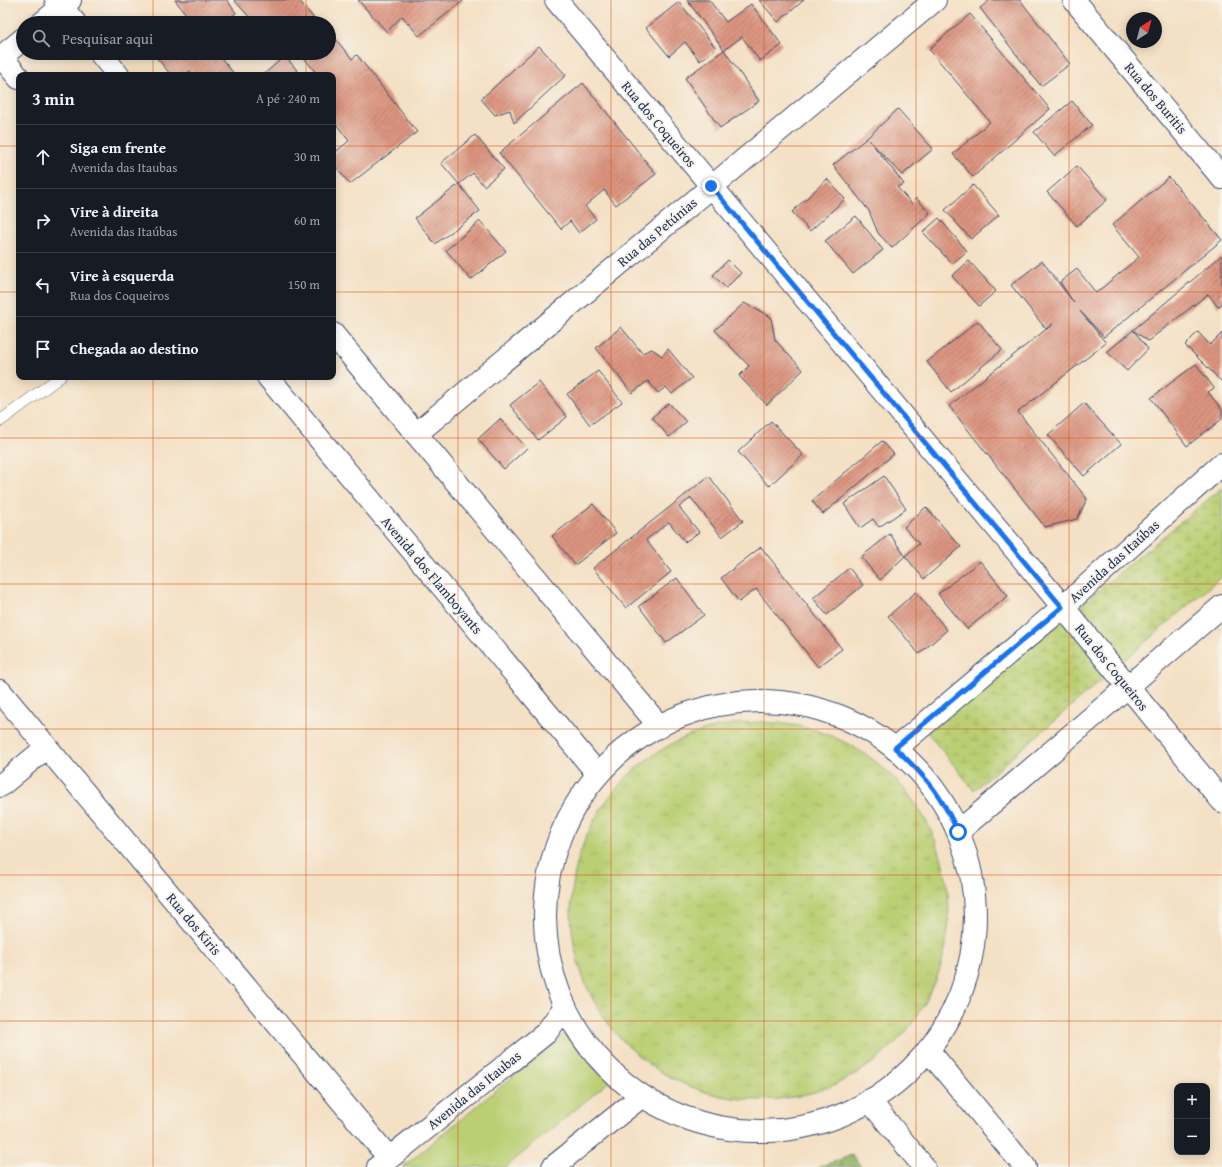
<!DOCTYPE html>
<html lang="pt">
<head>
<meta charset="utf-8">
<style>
  body { margin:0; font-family:"Gentium Book Plus",serif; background:#20242c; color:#f1f3f6 }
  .controls { position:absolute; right:12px; bottom:12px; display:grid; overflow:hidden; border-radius:8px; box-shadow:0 2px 10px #0003 }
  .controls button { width:36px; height:36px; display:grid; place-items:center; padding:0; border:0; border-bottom:1px solid #363941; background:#171b24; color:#f1f3f6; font:20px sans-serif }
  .compass { position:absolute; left:1126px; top:12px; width:36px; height:36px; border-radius:50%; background:#171b24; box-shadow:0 2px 10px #0003; rotate:36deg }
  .stop { position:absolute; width:12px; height:12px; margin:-9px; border:3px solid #1a73e8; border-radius:50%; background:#fff }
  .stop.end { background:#1a73e8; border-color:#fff; box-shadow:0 1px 4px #0008 }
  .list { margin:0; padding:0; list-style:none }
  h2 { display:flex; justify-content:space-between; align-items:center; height:52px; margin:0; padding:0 16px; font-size:17px }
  h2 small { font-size:13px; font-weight:400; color:#9ea1a6 }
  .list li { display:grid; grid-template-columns:26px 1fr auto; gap:12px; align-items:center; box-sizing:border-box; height:64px; padding:0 16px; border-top:1px solid #363941 }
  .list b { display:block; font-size:15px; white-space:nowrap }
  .list p { margin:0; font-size:13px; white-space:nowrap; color:#9ea1a6 }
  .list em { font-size:13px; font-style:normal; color:#9ea1a6 }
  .icon { flex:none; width:22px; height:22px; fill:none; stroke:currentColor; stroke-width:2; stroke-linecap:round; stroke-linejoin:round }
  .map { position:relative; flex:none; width:1222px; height:1167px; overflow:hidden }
  .search { position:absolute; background:#171b24; box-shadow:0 2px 10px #0003; left:16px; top:16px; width:320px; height:44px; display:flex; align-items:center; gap:10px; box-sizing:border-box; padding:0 14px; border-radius:22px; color:#9ea1a6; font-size:15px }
  .panel { position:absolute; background:#171b24; box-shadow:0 2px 10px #0003; left:16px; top:72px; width:320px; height:308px; border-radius:8px }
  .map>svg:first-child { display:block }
  .grass { fill:#bacf73; stroke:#6a7f68 }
  .forest { fill:url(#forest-firs); stroke:#577062 }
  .wetland { fill:url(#wetland-marsh); stroke:#6a7f68 }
  .park { fill:url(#park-tufts); stroke:#6a7f68 }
  .building { fill:url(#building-hatch) }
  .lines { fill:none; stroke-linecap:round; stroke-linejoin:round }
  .lane-casing { stroke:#3c4a6d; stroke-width:12 }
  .street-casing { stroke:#3c4a6d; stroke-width:24 }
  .secondary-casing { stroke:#3c4a6d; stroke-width:24 }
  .lane { stroke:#fff; stroke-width:11 }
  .street { stroke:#fff; stroke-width:22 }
  .secondary { stroke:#fff; stroke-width:22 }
  .route { stroke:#1a73e8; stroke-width:5 }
  .grid { fill:none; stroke:#d45514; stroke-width:1; stroke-opacity:0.55 }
  .labels { text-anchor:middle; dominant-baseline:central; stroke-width:3.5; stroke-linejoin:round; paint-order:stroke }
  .street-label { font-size:14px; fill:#1b2f5e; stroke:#f7f3e8 }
</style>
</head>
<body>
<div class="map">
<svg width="1222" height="1167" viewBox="0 0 1222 1167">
  <defs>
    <pattern id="forest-firs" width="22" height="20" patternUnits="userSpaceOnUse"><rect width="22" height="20" fill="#93b265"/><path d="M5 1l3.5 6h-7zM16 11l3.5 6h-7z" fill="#779156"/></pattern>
    <pattern id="wetland-marsh" width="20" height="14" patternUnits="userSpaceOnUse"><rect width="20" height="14" fill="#bacf73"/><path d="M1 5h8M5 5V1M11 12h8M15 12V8" fill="none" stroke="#9fb266"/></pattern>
    <pattern id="park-tufts" width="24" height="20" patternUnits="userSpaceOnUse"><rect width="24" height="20" fill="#bacf73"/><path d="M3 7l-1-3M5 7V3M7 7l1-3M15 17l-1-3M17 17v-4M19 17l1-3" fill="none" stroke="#9fb266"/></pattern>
    <pattern id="building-hatch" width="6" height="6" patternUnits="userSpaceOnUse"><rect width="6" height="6" fill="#db947f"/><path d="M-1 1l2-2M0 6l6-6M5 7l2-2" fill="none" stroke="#b1796b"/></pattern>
  </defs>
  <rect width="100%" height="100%" fill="#f7f3e8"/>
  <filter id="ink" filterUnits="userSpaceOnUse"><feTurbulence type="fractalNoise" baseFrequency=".025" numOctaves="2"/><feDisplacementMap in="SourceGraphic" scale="8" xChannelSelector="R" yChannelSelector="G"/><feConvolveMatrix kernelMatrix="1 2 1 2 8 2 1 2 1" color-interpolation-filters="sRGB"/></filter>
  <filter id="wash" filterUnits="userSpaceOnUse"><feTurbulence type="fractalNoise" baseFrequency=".012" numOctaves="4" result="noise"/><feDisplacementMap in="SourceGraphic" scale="16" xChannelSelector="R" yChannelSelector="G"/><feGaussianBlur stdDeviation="0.9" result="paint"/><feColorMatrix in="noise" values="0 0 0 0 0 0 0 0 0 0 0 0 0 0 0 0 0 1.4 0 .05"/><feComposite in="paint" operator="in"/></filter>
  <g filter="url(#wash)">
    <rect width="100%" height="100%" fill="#f4e0c4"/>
    <!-- grass -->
    <path class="grass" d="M569,1030l42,50 -105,87h-103z"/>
    <!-- forest -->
    <path class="forest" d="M852,1155l10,12h-43z"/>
    <!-- wetland -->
    <path class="wetland" d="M1222,488v88l-248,214 -47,-58z"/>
    <!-- park -->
    <path class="park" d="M571 911a189 189 0 1 1 378 0a189 189 0 1 1-378 0Z"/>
    <g id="blocks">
      <!-- building -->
      <path class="building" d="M175,0h52l9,13 -13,10h-30z
        M234,0h65l16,20 -3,3h-57z
        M358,0h106l-45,36 -17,-20 -15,16z
        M687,0h22l17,22 25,-18 31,41 -22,16 -18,-24 -18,13z
        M759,0h45l-26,22z
        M990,0h30l50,64 -29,22 -61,-78z
        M679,2l37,46 -16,13 -15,-19 -16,14 -23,-28z
        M970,14l80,95 -77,68 -20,-23 37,-32 -61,-73z
        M333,36l19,23 5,-4 60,77 -67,52 -17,-21v-9l16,-13 -16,-21v-45h-15l-13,-16 8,-6h16v-14z
        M539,46l27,29 -52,48 -4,-13 -15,5 -14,-16z
        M724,50l35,51 -39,27 -35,-50z
        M153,53h64l18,22h-42l-3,-4 -5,4h-14z
        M285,56l16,19h-38z
        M583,83l73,91 -40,31 -12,-15 -19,16 11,13 -17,14 -9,-12 -9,8 -62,-76z
        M1072,101l20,24 -38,31 -20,-24z
        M898,109l35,40 -31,26 -33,-35 35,44 -7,3 15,17 4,-6 14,15 -38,35 -14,-15 -9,-22 -36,-46 34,-27z
        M475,135l29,34 -20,17 -11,-13 -14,11 -18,-21z
        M1077,166l30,34 -30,26 -30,-34z
        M1169,177l53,63 -118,97 -24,-26 26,32 -88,69 69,87 -10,20 -32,8 -96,-121 104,-82 -7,5 -35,-44 31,-24 32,42 -14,-21 17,-13 19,24 43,-36 -27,-32z
        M827,179l18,20 -35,32 -18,-19z
        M459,184l21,27 -45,33 -20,-26z
        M973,185l26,30 -28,24 -26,-29z
        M856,216l27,34 -30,24 -28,-33z
        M939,218l28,33 -15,13 -29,-32z
        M480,221l26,30 -35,29 -25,-30z
        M1222,255v49l-4,3 -10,-13 -60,47 -15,-11 15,19 -21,22 -20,-19z
        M728,260l13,13 -15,15 -13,-13z
        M969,261l27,30 -17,15 -27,-30z
        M744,303l27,14 4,23 28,30 -36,35 -28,-29 10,-10 -34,-36z
        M978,321l24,29 -51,42 -24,-30z
        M621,327l21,26 10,-4 10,7 6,-7 24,29 -20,16 -6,-7 -8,6 -10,-12 -16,12 -36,-45z
        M1198,332l12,13 12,-12v49l-37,-37z
        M1196,364l18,24 -6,4 14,18v9l-35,27 -36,-48z
        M598,371l24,31 -32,23 -23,-31z
        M539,382l28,35 -29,23 -28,-35z
        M669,403l17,19 -17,15 -17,-20z
        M1084,403l37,41 -37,32 -36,-41z
        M500,419l27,29 -23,21 -26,-30z
        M771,421l32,34 -34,31 -31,-34z
        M882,441l12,13 -71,60 -11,-13z
        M709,476l34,45 -21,16 -31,-39 -12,9 20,25 -14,10 -16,-20 -23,18 25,32 -45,36 -33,-40z
        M884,476l22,33 -27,18 -6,-8 -13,9 -16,-24z
        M593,504l23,29 -41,32 -23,-29z
        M926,507l35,40 -37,32 -19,-23 14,-12 -15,-17z
        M890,534l15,22 -25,24 -19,-23z
        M761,547l81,102 -24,18 -62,-78 -17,13 -18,-24z
        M980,561l28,35 -41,33 -29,-35z
        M849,568l14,17 -36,30 -14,-17z
        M677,578l27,37 -38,28 -27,-37z
        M916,592l31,38 -28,24 -31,-38z"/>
    </g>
  </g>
  <g filter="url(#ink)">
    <use href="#blocks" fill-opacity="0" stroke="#3c4a6d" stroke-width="1"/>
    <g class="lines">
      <!-- lane casing -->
      <g class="lane-casing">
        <path id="lane" d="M0,421l60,-44"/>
      </g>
      <!-- street casing -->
      <g class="street-casing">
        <path id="street" d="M556,0l507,607 159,194
          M1074,0l148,178
          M42,23l28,-23
          M0,58l23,-19
          M416,434l519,-434
          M0,691l389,467
          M0,786l47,-39"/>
      </g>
      <!-- secondary casing -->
      <g class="secondary-casing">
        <path id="secondary" d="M56,0l19,23
          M100,53l18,22
          M0,55l19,23
          M333,334l327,393
          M268,377l329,396
          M545 916a215 215 0 1 1 430 0a215 215 0 1 1-430 0Z
          M895,749l168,-142 159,-143
          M958,832l264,-226
          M928,1050l97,117
          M869,1100l55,67
          M378,1167l168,-134 18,-25
          M553,1167l89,-71"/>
      </g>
      <!-- lane -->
      <use href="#lane" class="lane"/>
      <!-- street -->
      <use href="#street" class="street"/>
      <!-- secondary -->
      <use href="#secondary" class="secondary"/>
    </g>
  </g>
  <g class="lines" filter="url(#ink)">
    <!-- route -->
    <path class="route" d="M711,186l351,421 -167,141c12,11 23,22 33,34 13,15 22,33 30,50"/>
  </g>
  <!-- grid -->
  <path class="grid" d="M153,0v23M306,0v23M458,0v1167M611,0v1167M764,0v1167M916,0v1167M1069,0v1167M153,53v22M306,53v22M0,146h19M333,146h889M0,292h19M333,292h889M153,377v790M306,377v790M0,438h1222M0,584h1222M0,729h1222M0,875h1222M0,1021h1222"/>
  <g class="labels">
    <!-- street labels -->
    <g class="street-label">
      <text transform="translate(1156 98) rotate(50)">Rua dos Buritis</text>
      <text transform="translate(659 124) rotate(50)">Rua dos Coqueiros</text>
      <text transform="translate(657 232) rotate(-40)">Rua das Petúnias</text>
      <text transform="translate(1114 561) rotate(-42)">Avenida das Itaúbas</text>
      <text transform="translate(432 575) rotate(50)">Avenida dos Flamboyants</text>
      <text transform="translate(1112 667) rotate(51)">Rua dos Coqueiros</text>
      <text transform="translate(194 924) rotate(50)">Rua dos Kiris</text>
      <text transform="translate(474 1090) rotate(-39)">Avenida das Itaubas</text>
    </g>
  </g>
</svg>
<div class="controls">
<button>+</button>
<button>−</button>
</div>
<svg class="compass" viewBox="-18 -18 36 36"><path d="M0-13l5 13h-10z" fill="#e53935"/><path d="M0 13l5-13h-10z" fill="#9ea1a6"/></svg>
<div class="stop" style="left:958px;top:832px"></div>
<div class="stop end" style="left:711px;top:186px"></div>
<div class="search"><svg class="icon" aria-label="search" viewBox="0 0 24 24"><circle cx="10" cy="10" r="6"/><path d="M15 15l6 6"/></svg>Pesquisar aqui</div>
<section class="panel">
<h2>3 min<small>A pé · 240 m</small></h2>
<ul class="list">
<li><svg class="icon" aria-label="ahead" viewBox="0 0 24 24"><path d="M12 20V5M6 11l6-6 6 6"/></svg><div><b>Siga em frente</b><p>Avenida das Itaubas</p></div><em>30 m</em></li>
<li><svg class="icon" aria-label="right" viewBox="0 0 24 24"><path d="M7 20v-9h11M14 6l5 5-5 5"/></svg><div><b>Vire à direita</b><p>Avenida das Itaúbas</p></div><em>60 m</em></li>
<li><svg class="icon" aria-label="left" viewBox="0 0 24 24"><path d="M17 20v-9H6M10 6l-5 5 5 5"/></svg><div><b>Vire à esquerda</b><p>Rua dos Coqueiros</p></div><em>150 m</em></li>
<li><svg class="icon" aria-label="arrive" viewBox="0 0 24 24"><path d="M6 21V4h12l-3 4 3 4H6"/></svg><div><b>Chegada ao destino</b></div></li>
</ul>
</section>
</div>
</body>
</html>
